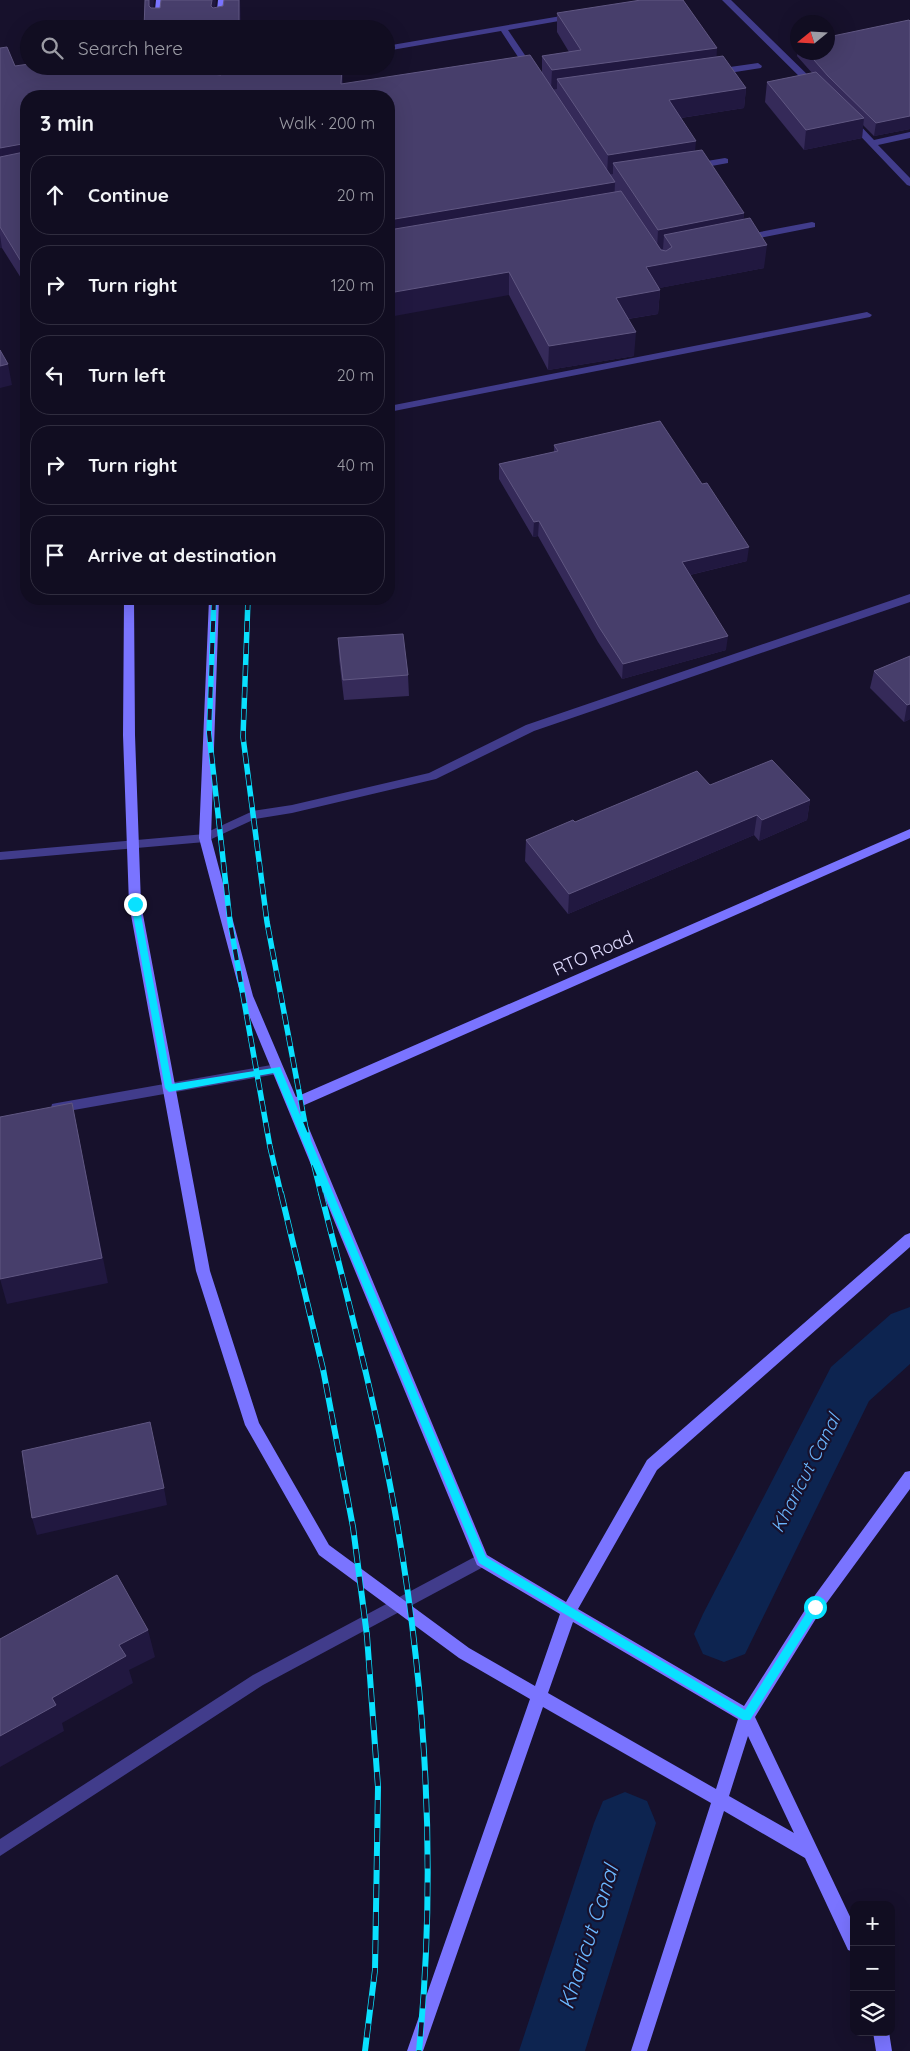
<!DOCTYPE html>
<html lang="en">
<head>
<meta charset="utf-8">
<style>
  body { margin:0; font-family:Quicksand,sans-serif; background:#1e1b2e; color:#f1f3f6 }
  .controls { position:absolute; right:15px; bottom:15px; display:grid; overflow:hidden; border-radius:10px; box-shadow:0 5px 20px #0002 }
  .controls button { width:45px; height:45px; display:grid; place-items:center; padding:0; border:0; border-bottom:1px solid #302d3f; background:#110d21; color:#f1f3f6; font:25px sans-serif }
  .compass { position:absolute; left:790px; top:15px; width:45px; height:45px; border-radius:50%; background:#110d21; box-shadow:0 5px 20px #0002; rotate:252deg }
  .stop { position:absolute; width:15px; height:15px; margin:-11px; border:4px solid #09e1ff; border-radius:50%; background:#fff }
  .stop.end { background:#09e1ff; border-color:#fff; box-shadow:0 1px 5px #0008 }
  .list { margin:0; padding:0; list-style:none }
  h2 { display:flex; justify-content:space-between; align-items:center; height:65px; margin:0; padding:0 20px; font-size:21px }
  h2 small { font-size:16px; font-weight:400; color:#9c9ca5 }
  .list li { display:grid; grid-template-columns:32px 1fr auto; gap:15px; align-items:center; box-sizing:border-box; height:80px; margin:0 10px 10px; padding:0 10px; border:1px solid #302d3f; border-radius:20px }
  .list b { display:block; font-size:19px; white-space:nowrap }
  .list em { font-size:16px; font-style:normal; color:#9c9ca5 }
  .icon { flex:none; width:28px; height:28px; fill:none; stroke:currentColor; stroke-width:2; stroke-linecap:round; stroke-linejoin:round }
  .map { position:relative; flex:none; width:910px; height:2051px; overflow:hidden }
  .search { position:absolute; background:#110d21; box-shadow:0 5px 20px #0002; left:20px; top:20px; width:375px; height:55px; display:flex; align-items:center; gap:12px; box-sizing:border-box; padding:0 18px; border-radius:28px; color:#9c9ca5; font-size:19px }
  .panel { position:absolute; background:#110d21; box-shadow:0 5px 20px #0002; left:20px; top:90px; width:375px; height:515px; border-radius:20px }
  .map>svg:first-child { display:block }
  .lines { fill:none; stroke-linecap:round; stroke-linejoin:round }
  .canal { fill:#0d2450; fill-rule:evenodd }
  .lane { fill:#413c8b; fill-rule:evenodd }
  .street { fill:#413c8b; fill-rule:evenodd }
  .secondary { fill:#7a74ff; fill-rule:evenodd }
  .rail-far1-casing { stroke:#09e1ff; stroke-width:5.5 }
  .rail-casing { stroke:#09e1ff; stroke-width:6 }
  .rail-far1 { stroke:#17112c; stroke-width:4; stroke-dasharray:11; stroke-linecap:butt }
  .rail { stroke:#17112c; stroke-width:4.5; stroke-dasharray:14; stroke-linecap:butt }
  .wall { fill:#352a59 }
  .shaded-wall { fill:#211840 }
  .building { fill:#473e6b; stroke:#605782 }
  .route { fill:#09e1ff }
  .labels { text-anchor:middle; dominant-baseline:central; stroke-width:4.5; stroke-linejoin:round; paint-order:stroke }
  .street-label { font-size:18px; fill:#e1ddff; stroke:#17112c }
  .water-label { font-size:19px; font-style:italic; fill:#6bb7ff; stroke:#17112c }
  .near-water-label { font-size:22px; font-style:italic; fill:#6bb7ff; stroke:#17112c }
</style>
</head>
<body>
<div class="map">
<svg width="910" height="2051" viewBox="0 0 910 2051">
  <rect width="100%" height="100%" fill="#17112c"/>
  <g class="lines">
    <!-- canal -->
    <path class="canal" d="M910,1307v57l-41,37 -124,253 -21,8 -21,-8 -9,-20 9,-20 128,-247 60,-53z
      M625,1792l22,9 9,22 -71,228h-66l75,-228 9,-22z"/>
    <!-- lane -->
    <path class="lane" d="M910,594v8l-376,129 -98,48 -144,34 -37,6 -50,23 -6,-4 2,-3 52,-24 39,-6 137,-32 97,-48z"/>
    <!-- street -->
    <path class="street" d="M722,0h9l85,83v4h-6z
      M573,14h3v4l-68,12 27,40 -4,3 -3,-1 -27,-41 -115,20v-5z
      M758,63l4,3 -1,2 -45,7 -4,-3 4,-3z
      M851,118l3,1 20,21 36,-8v6l-32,7 32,33v8l-3,-1 -59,-62 -1,-2z
      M725,158l3,1v4l-33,6 -4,-3 4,-3z
      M812,222l3,1v4l-71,14 -5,-3 5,-3z
      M867,312l5,3 -2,2 -481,95v-6z
      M205,834l6,4 -6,4 -205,18v-8z
      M277,1064l4,1 2,4 -2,4 -4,1 -220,39 -5,-1 -1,-4 1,-4 5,-1z
      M482,1553l5,2 2,5 -2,5 -224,120 -263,171v-17l253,-164z"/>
    <!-- secondary -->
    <path class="secondary" d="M156,0h8l-3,29h-8z
      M218,0h8l-3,29h-8z
      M150,66h8l-2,30h-8z
      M215,66h8v30h-8z
      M124,599h10l1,136 6,169 69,367 49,152 70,122 140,103 66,38 25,-72 -83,-49 -236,-569 -42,-158 10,-239h10l-8,239 42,158 43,101 614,-268v9l-610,269 187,448 79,47 81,-142 258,-225 5,-2v14l-253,223 -79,139 166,97 66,-104 95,-130 5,-1v18l-90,123 -65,105 99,208v27l-6,-2 -43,-92 -81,-47 -77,240h-16l80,-248 -168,-96 -120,344h-16l123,-352 -71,-41 -140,-103 -74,-130 -49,-154 -67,-367 -6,-169zM573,1622l165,97 -22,70 -168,-96zM748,1736l46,97 -65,-37z
      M873,2032h16l3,19h-16z"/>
    <!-- rail-far1 casing -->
    <g class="rail-far1-casing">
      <path id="rail-far1" d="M214,599l-5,134 21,189 40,225 11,47
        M248,599l-5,138 24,185 42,223 12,49"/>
    </g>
    <!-- rail casing -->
    <g class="rail-casing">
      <path id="rail" d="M281,1193l42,176 30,158 14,109 11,151 -3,183 -10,81
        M321,1193c28,111 58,223 77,336 29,171 38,349 21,522"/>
    </g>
    <!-- rail-far1 -->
    <use href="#rail-far1" class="rail-far1"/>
    <!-- rail -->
    <use href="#rail" class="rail"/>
  </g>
  <!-- wall -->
  <path class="wall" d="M557,13l160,44 29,31 -2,20 -63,10 14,33 49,62 -1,7 21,48 -105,20 1,2 -2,24 -30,5 6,37 -86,14 -39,-75 -120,-199h-363v190l-24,-38h-2v-200l15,18h133v8h7l1,-8h59l-3,8 9,1 2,-2v-7h119l1,18 199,-12v-16l27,-4 -12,-20z
    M910,21v108l-36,7 -11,-11 -1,13 -58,12 -39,-48 2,-20 45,-9 -15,-17 1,-4h30z
    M554,445l193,116 -57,14 36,75 -104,29 -24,-37 -60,-106 -5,1 -34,-58v-15l55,-12z
    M338,638l70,37 1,21 -65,4 -5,-42z
    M910,656v63l-6,3 -34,-34 4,-17z
    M710,785l100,15 -3,20 -48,21 -5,-6 -186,79 -43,-53 1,-21 49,-18z"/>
  <!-- shaded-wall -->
  <path class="shaded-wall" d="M149,0h5l-3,29 -2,-23z
    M212,0h4l-3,29 -2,-23z
    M239,0h1l1,29h-2z
    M717,48l-1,20 -159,11v10l-6,1 1,-20z
    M144,66h4l-1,30 -3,-22z
    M342,66l1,14 -1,16 -1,-12z
    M746,88l-2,20 -77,12 2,-20z
    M910,116v13l-36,7 2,-13z
    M864,118l-2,20 -58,12 2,-20z
    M696,141l-2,20 -81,2v11l-6,1 1,-20z
    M22,144l4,23 -26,5v-24z
    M615,182l-1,24 -225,38v-24z
    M744,213l-2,21 -78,1 -1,14 -6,1 1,-20z
    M0,235l2,13h-2z
    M767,245l-3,23 -120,23 2,-24z
    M509,272v23l-120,22v-24z
    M660,290l-2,24 -44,7 2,-23z
    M636,332l-2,24 -86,14 1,-24z
    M8,364l4,21 -12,3v-22z
    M539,521l-1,15 -5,1 1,-15z
    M749,547l-2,14 -66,16 1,-15z
    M728,636l-2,14 -104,29 1,-15z
    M910,704v15l-6,3 3,-17z
    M810,800l-3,20 -48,21 3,-21z
    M757,815l-3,20 -186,79 1,-20z
    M72,1103l36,180 -101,21 -7,-25z
    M164,1488l3,17 -130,30 -5,-17z
    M148,1630l7,27 -26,13 4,13 -71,40 2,8 -64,36v-31l52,-38 67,-53z"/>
  <!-- building -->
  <path class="building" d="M145,0h4v6l2,2h9l1,-8h51l-1,6 2,2 10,-2 1,-6h15v29h-95z
    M641,0h42l34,48 -165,22 -10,-14 39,-6 -24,-37z
    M909,20l1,1v95l-34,7 -48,-47 -21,-24h21v-15z
    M7,47l8,19 14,-2v2h115v8h11l1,-8h55l1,8 9,1 2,-2v-7h119l-1,18 189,-29 85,127 -226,38v-124h-363v171l-1,1 -25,-41v-70l24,-5v-6l-2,-2 -22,4v-100z
    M723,56l23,32 -77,12 27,41 -88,14 -51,-76z
    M816,72l48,46 -58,12 -39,-48z
    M702,150l42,63 -86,17 -45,-67z
    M621,191l40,59 5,1 6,-4 -8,-12 86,-17 17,27 -121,22 14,23 -44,8 20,34 -87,14 -40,-74 -120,21v-63z
    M0,350l8,14 -8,2z
    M660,421l42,63 5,-1 42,64 -67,15 46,74 -105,28 -24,-37 -60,-106 -5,1 -35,-58 59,-13 -4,-6z
    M403,634l5,41 -65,5 -5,-42z
    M910,656v48l-3,1 -33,-34z
    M772,760l38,40 -48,20 -5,-5 -188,79 -43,-54 47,-20 2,2 122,-51 13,14z
    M72,1103l30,155 -102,21v-162z
    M150,1422l14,66 -132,30 -10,-67z
    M117,1575l31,55 -29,15 7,11 -74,42 4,7 -56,31v-97z"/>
  <!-- route -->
  <path class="route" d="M135,901l4,3 33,180 108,-17 206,490 259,153 67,-106h7v6l-69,110h-7l-264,-157 -205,-490 -105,19 -4,-4 -34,-184z"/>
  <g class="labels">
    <!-- street labels -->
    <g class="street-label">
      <text transform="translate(593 953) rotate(-24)">RTO Road</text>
    </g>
    <!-- water labels -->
    <g class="water-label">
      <text transform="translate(805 1473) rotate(-63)">Kharicut Canal</text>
    </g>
    <!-- near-water labels -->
    <g class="near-water-label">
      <text transform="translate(588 1937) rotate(-72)">Kharicut Canal</text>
    </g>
  </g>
</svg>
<div class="controls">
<button>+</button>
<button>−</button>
<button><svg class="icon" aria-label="layers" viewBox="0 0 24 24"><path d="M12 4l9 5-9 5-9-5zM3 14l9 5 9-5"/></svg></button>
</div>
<svg class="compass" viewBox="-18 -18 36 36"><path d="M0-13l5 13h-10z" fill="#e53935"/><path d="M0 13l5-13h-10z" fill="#9c9ca5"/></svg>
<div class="stop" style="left:815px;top:1607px"></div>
<div class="stop end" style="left:135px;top:904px"></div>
<div class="search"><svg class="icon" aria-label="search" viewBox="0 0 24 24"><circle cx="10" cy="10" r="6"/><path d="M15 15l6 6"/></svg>Search here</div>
<section class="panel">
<h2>3 min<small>Walk · 200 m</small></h2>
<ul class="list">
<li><svg class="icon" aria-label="ahead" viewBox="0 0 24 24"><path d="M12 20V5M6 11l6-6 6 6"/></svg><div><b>Continue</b></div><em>20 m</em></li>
<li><svg class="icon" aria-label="right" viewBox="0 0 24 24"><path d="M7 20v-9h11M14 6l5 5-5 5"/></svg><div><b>Turn right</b></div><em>120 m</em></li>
<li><svg class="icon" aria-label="left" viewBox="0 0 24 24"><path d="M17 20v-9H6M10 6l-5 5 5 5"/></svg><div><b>Turn left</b></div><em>20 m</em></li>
<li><svg class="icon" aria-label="right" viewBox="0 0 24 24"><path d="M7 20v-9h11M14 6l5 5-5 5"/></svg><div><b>Turn right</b></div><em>40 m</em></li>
<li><svg class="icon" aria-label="arrive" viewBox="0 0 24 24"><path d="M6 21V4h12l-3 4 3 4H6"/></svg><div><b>Arrive at destination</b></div></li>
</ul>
</section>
</div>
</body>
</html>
